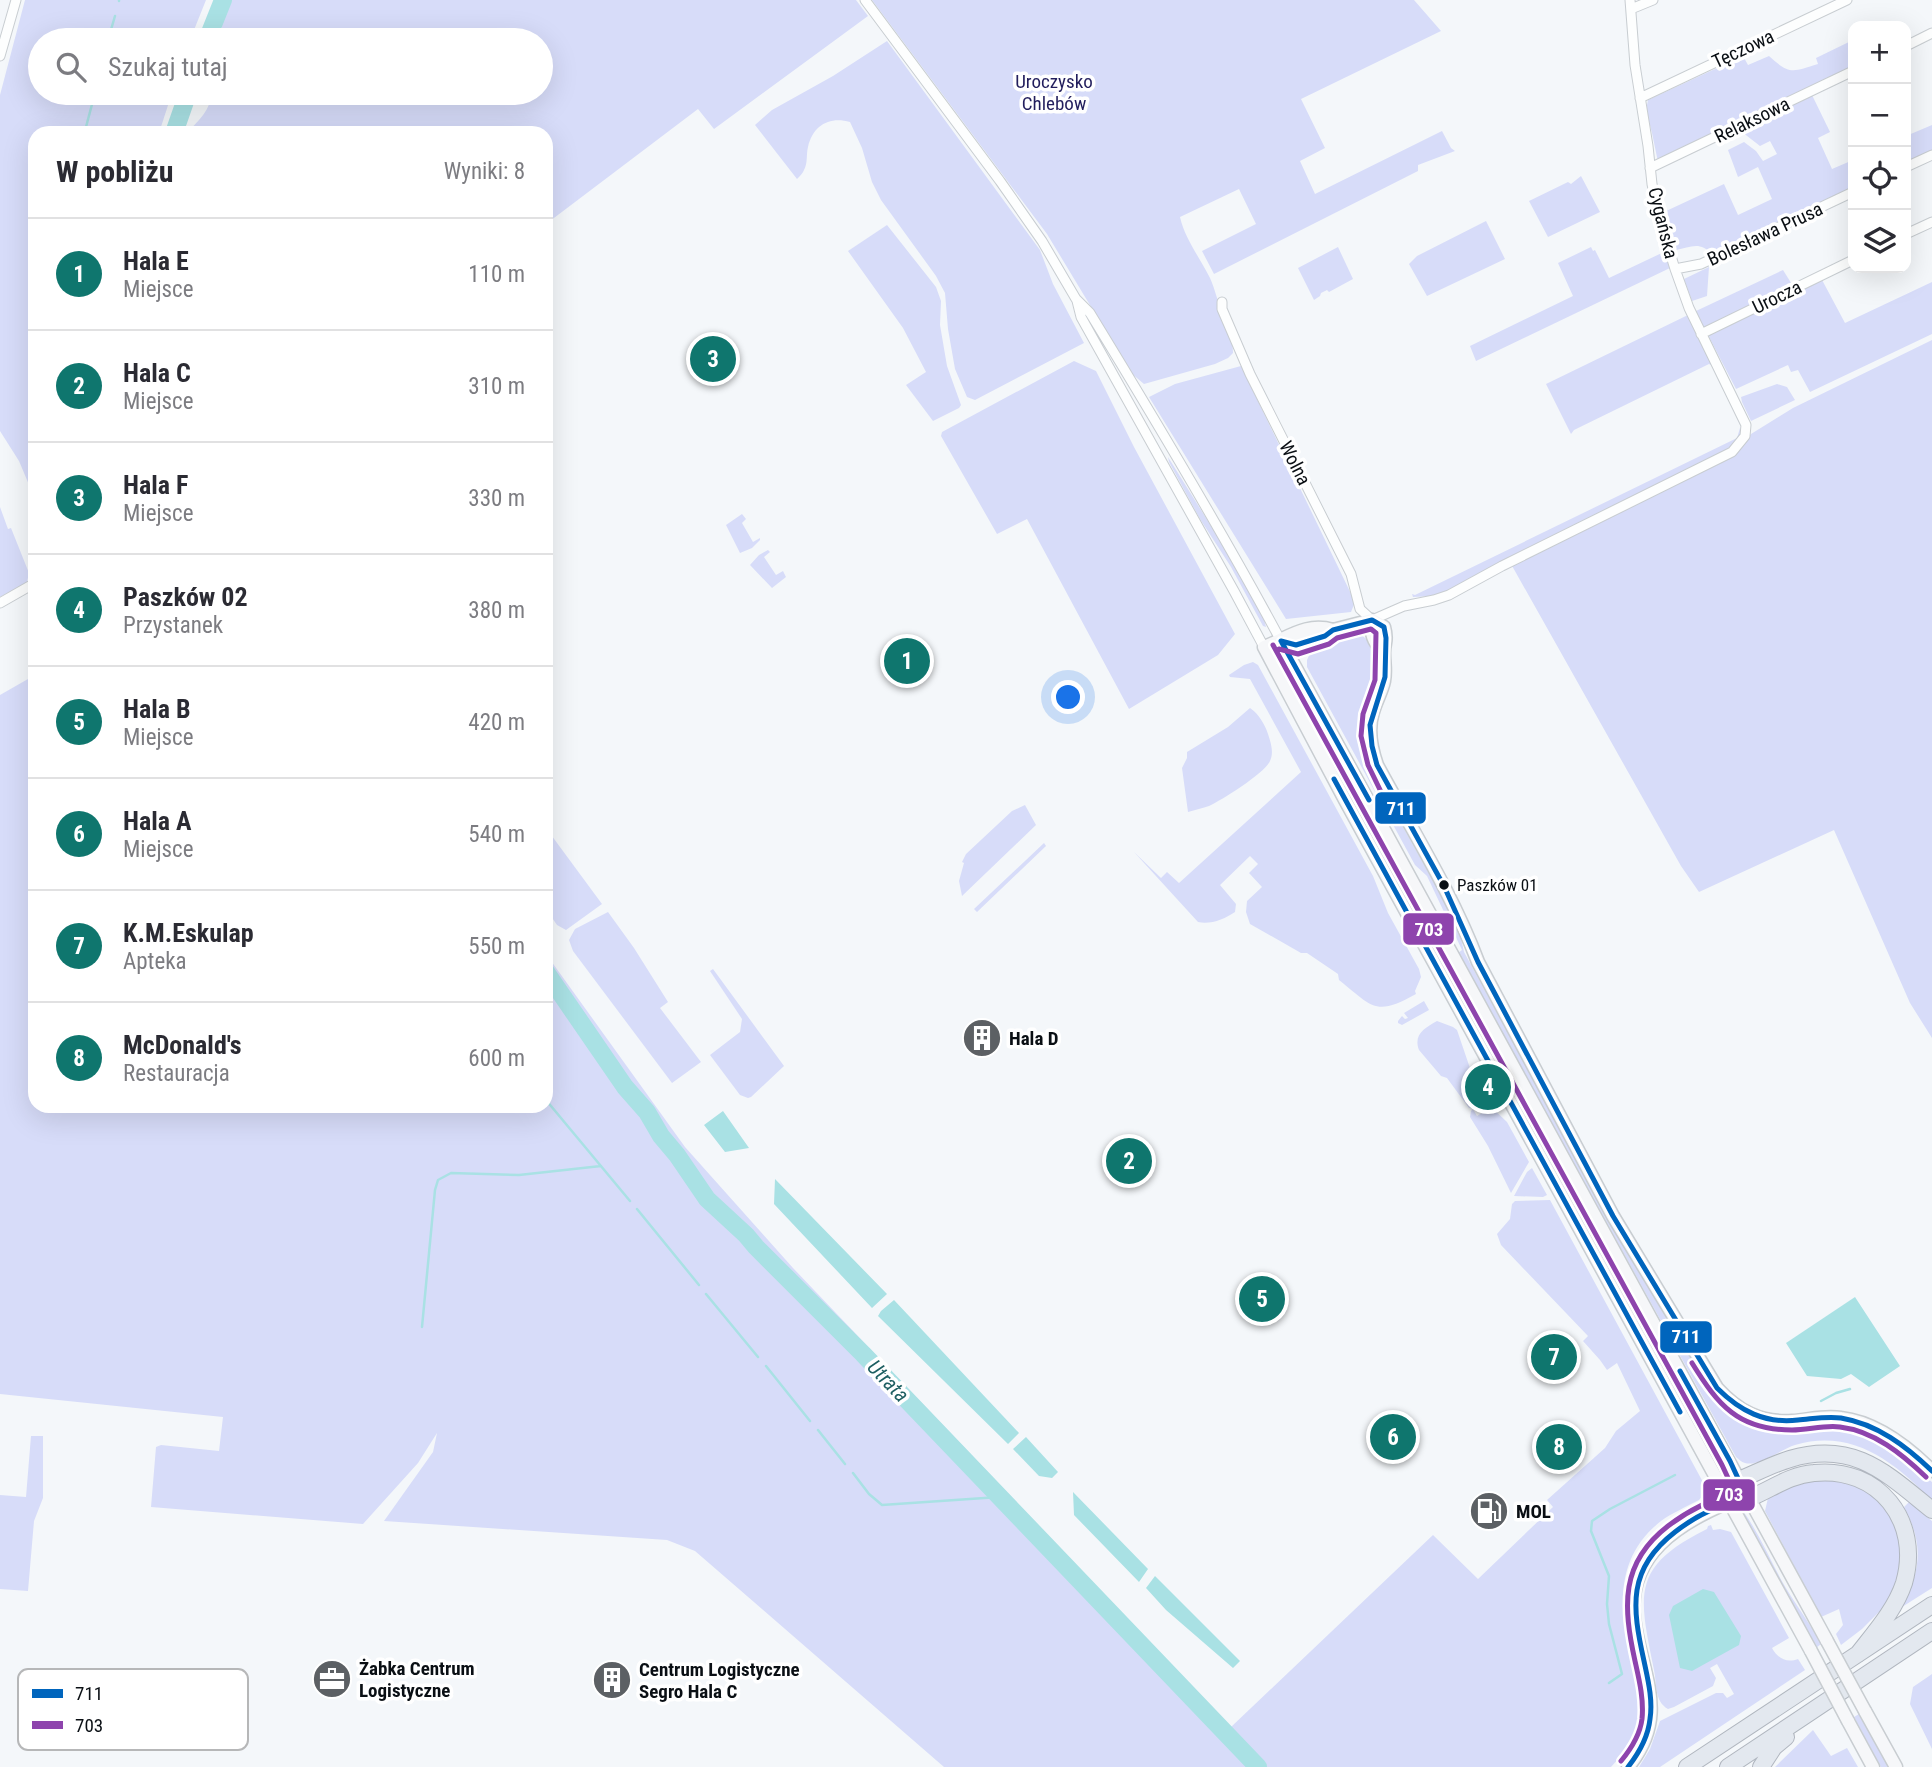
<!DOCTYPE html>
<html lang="pl">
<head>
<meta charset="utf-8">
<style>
  body { margin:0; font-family:"Roboto Condensed",sans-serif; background:#f7f7f7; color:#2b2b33 }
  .controls { position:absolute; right:21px; top:21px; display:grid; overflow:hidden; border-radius:14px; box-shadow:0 7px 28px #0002 }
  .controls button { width:63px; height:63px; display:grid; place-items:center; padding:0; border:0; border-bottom:2px solid #e1e1e2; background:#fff; color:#2b2b33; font:35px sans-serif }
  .you { position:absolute; left:1069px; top:698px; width:24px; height:24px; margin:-18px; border:5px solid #fff; border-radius:50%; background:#1a73e8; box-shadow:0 0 0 10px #1a73e833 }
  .badge { display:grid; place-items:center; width:46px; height:46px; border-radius:50%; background:#0f766e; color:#fff; font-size:23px; font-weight:700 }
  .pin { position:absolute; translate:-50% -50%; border:4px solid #fff; box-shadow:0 2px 7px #0006 }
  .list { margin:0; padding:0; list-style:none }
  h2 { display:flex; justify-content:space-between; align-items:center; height:91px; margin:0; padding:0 28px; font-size:30px }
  h2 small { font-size:23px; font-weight:400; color:#7c7c81 }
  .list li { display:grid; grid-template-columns:46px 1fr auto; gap:21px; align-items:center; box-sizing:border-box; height:112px; padding:0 28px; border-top:2px solid #e1e1e2 }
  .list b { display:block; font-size:26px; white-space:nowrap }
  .list p { margin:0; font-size:23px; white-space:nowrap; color:#7c7c81 }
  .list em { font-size:23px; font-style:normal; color:#7c7c81 }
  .icon { flex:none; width:38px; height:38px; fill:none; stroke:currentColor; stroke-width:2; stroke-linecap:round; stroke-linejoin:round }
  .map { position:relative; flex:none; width:1932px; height:1767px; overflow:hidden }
  .search { position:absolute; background:#fff; box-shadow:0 7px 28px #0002; left:28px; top:28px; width:525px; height:77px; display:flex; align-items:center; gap:18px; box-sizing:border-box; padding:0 24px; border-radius:38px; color:#7c7c81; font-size:26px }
  .panel { position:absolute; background:#fff; box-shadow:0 7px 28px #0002; left:28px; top:126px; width:525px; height:987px; border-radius:21px }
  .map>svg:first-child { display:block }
  .green { fill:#d7dcf9 }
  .water { fill:#a9e1e4 }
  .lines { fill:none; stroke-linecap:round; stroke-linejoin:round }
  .stream { stroke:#a9e1e4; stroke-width:2.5 }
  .river { stroke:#a9e1e4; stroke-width:18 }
  .street-casing { stroke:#c8cdd1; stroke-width:11 }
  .secondary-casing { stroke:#c8cdd1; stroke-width:15 }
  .highway-casing { stroke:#b0b6bf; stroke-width:18 }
  .street { stroke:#fdfefe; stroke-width:9 }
  .secondary { stroke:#f6f7f9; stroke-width:12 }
  .highway { stroke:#e3e8ef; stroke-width:16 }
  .secondary-bridge-casing { stroke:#c8cdd1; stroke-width:15; stroke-linecap:butt }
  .secondary-bridge { stroke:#f6f7f9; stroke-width:12 }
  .bus-1-casing { stroke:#fff; stroke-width:10 }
  .bus-2-casing { stroke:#fff; stroke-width:10 }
  .bus-1 { stroke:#0065bd; stroke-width:5 }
  .bus-2 { stroke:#8e44ad; stroke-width:5 }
  .bus-dot { fill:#0a0f14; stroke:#fff; stroke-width:2.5 }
  .labels { text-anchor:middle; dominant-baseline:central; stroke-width:7; stroke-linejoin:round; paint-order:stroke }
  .bus-label { font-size:17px; fill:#0a0f14; stroke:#fff; text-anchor:start }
  .street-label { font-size:19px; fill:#0a0f14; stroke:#fff }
  .park-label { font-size:19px; fill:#221e5d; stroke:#fff }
  .poi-label { font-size:19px; font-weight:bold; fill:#0a0f14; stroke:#fff; text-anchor:start }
  .water-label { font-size:21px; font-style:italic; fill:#1e5f62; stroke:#fff }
  .key { fill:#fff; stroke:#b6b7b8; stroke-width:2 }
  .key-label { font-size:19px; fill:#0a0f14 }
  .line-badge { stroke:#fff; stroke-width:2.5 }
  .badge-label { font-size:19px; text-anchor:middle; font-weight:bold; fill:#fff }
</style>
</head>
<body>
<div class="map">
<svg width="1932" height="1767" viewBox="0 0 1932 1767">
  <rect width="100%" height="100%" fill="#f4f7fa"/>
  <!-- green -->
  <path class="green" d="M25,0h181l-16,40h-150v53h132l-13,40h-124v366l-16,-38 -19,-30v-336z
    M232,0h624l12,16 -154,113 -16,-20 -152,115v-91h-359c10,-11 26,-25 23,-40h331v-53h-318l1,-4 -3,-11z
    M872,0h542l27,31 -140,68 24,49 -25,13 15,33 127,-63 9,17 4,3 -37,14v6l-204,103 -12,-23 54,-27 -17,-35 -59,28c5,22 20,41 30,61 5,11 8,25 13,37 4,12 10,25 10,38l-5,5 -13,6 -71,20 -13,-11 -84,-139z
    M1853,40v29l-195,93 -6,-29 -6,-23 2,-10 95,-44 5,9 21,-9c21,19 23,16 49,8l-2,-6z
    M887,41l153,209 13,34 31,59 -109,57 -8,-3 -12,-28 -7,-40 -3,-36 -9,-17 -55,-76 -9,-18 -10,-34 -12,-26c-20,-6 -37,3 -42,25 -2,8 0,16 -4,23 -1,3 -4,6 -7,9l-42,-54 17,-15 61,-34z
    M1812,95l18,37 -12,6 14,31 21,-9v28l-135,65 -7,1c-10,-13 -21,-7 -35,-4l-12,-38 60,-28 14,31 34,-16 -14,-32 -20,10 -10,-27 16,-8 12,9 7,10 14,-7 -7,-13 -10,5 -18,-14 1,-4z
    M1932,125v28l-26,11v-28z
    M1581,176l19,36 -52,25 -19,-36 39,-19 3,2z
    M1486,221l19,38 -78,37 -18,-32 8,-8z
    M887,225l49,62 5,14 -1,24 7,41 14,39 -2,3 -26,13 -27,-36 20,-13 -23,-44 -55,-77z
    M1338,247l15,32 -24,13 -2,-2 -6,3 -1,3 -6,4 -16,-32z
    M1591,247l2,4 2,-1 14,28 57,-27 4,17 -194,93 -6,-15 103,-50 -15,-33z
    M1709,267l-2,29 -15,5 -8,-22z
    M1783,270l10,16 -89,43 -8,-18z
    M1821,278l24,45 87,-41v52l-122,58 -12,-22 -7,2 -3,-7 -52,24 -27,-52 1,-4z
    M1688,315l25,51 -4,-2 -135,66 -3,4 -25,-50z
    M1932,340v698l-22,-35 -76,-173 -135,62 -18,-26 -170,-302 111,-55 112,-53 17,-22 42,-26z
    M1074,361l22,10 38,76 101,187 -17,21 -89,54 -102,-190 -30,15 -56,-98 1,-4z
    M1241,366l114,236 -4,10 -65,7 -137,-222 26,-13z
    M1777,384l10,3 8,13 -44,21 -9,-19 -1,-5z
    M1740,428l2,5 -11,16 -86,41 -180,93 -31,13 -21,1 -1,-3 3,1 322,-157z
    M1168,457l58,93 38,69 2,8 -3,-1 -32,-59 -31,-48 -31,-57z
    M0,507l8,22 3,-1 18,45 -2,9 -27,15z
    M742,514l4,5 -4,4 11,19 7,-4v2l-8,8 -12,5 -14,-28z
    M768,550l2,2 -6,5 12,18 7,-4 3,6 -14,11 -22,-23 9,-10z
    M1355,633c19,4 23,29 22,45 -2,16 -13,31 -15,47 -2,15 2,29 8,43l80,143 10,23 4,18 140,258 108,181c16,20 40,40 67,38 24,-1 46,-9 69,-3 35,8 57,35 84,56v19c-37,-39 -80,-73 -137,-56 -13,4 -37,22 -50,18 -4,-1 -6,-4 -9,-6l-278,-504 4,-3 -35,-74 -12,-11 -108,-198v-7l7,-15 18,-7z
    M1253,662l5,3 115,211 15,37 31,56 2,8 -6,14 1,3c-41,23 -43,13 -77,-14l-1,-6 -31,-21h-6l-51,-29 -4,-12 1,-11 15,-14 -13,-14 9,-9 -8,-8 -30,29 16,19 -1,8c-10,7 -25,13 -37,10l-64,-70 27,26 6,-6 12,11 122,-111 -51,-93 -20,-2 -1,-2 15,-10z
    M35,675v431h511v-152l139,193 108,121 438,459 202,-192 45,44 75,-72 -6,-7 58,-52 11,-17 24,-20 -23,-48 -10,7 -7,-10 -17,-19 5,-5 -87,-91 -4,-11 13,-15 2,-15 3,-3 35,-1 154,284 -1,11 -4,5c-13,7 -27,13 -38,21 -46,36 -42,86 -31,137 4,17 10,35 9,53 -1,23 -13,40 -28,56h-667l-249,-216 -28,-11 -283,-19 49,-69 4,-19 -19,30 -55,61 -212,-17 5,-60 5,-2 58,6 4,-34 -223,-23v-699z
    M1297,689l33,61 26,39 87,159 -8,3 -142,-260z
    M1250,708c9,6 15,17 18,26 3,9 6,19 2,27 -5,12 -48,39 -61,45 -6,2 -14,4 -21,6l-6,-44 5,-10v-6l41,-25z
    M1025,805l11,20 -74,71 -3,-15 5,-18 -2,-1 4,-8 46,-43z
    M546,828l56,76 -36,26 -9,-5 -11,-16z
    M1044,843l2,3 -69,66 -3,-3z
    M608,912l26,36 34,54 -8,6 41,54 -29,21 -99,-132 -4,-11 6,-11z
    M713,969l71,97 -33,31 -3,1 -8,-3 -30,-40 30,-23 2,-13 -32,-48z
    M1424,1001l5,9 -27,15 -4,-2v-2l4,-5 3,3 3,-1 -4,-5z
    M1466,1003l119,213 23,36 120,218 2,9 -5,-4 -47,-87 -42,-69 -171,-314z
    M1437,1021l16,6 4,3 15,44 12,22 3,7 20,19 22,40 -18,31 -23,-47 -18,-29 1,-6 2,-2 4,7 5,-3 -4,-9 -9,4 -22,-30 -6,-2 -22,-26c-6,-16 6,-22 18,-29z
    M1532,1168l15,27 -4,2 -29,-1 13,-24z
    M31,1436h12v62l-9,23 -6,70 -28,-2v-94l26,2z
    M1805,1478h40l29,15 26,32 3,34 -12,41 -29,29 -21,16 -5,-11 7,-9 -4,-16 -18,8 -56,-106 3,-13z
    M1909,1502l23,19v67l-30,19c19,-38 22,-62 2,-100z
    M1743,1511c16,22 27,49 40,72 12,21 27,40 38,61l-5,4 -74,-136z
    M1711,1525l2,5 7,-1 11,3 58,106 -17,10c6,11 15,15 26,11l7,11 -145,97h-21l11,-18 10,-28 56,-28h7l4,5 7,-4 -17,-30 -7,4 6,10 -3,8 -39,21 -6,2c-14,-8 -11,-25 -14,-39 -15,-75 -24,-103 53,-141l1,-3z
    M1932,1674v75l-22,-45 3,-17z
    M1859,1714l30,53h-8l-27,-50z
    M1813,1730l18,26 16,-8 11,19h-83z"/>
  <!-- water -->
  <path class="water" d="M723,1111l26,37 -24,4 -21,-27z
    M775,1179l112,115 -15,14 -98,-104z
    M1855,1297l45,69 -31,21 -18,-13 -10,5 -34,-3 -21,-33z
    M894,1300l125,133 -11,11 -130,-128 3,-5z
    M1026,1437l32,35 -6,6 -13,-2 -26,-27z
    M1073,1492l75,77 -9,13 -65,-67z
    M1155,1576l85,85 -7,7 -67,-58 -20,-22z
    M1703,1589l11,3 27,44 -2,9 -47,26 -12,-3 -11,-53 4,-9z"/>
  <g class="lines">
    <!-- stream -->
    <path class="stream" d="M119,1v-1
      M108,40l7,-24
      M86,127l9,-34
      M546,1100l84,101
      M637,1209l62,76
      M706,1294l52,63
      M422,1327l13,-137 3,-10 13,-7 68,2 82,-9
      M766,1366l44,55
      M1821,1401l15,-8 14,-4
      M818,1430l27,34
      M853,1473l16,21 13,11 117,-8
      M1609,1683l13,-9 -13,-50 -2,-20 2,-28 -18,-45 1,-10 18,-12 65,-34"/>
    <!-- river -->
    <path class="river" d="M207,40l16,-40
      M174,133l14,-40
      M546,972l79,115 22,25 14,24 16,19 30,44 39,36 10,12 107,107 395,413"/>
    <!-- street casing -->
    <g class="street-casing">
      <path id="street" d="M865,0l135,181 42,60 34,58 14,14c66,108 131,216 191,328
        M1631,9l22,-9
        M1906,46l26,-13
        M0,56l16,-56
        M1640,98l207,-98
        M1906,167l26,-12
        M1650,168l203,-97
        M1906,234l26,-12
        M1675,269l26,-5 152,-72
        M1077,301l4,16 153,274 30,56
        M1222,302v7l28,65 101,200 9,35 12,11 32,-14 30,-6 15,-5 53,-29 230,-114 13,-16 1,-11 -57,-117 -14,-39 -16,-52 -7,-33 -4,-38 -13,-81 -5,-65
        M1701,334l152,-74
        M0,603l35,-20"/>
    </g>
    <!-- secondary casing -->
    <g class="secondary-casing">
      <path id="secondary" d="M1372,620c-2,13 1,23 12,31
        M1333,630c-27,-8 -45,8 -69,17l81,153 466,851
        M1281,641l15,4 29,-9 8,-6 39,-10 12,7c4,14 0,14 0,26 0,10 2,18 0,28 -2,10 -8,20 -11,31 -6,18 -2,36 4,53 35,65 75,128 101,197l135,254 104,172c21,23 43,35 75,33 17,-1 32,-6 49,-3 34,4 67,29 91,53
        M1281,641l546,1000
        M1865,1711l31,56
        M1848,1721l25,46
        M1628,1767c43,-53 13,-92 6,-149 -7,-63 45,-95 95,-116"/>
    </g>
    <!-- highway casing -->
    <g class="highway-casing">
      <path id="highway" d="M1739,1480c17,-7 34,-16 51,-21 64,-19 96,14 142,51
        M1729,1502c7,-1 15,-1 21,-4 22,-9 39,-23 64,-25 64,-7 108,48 90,110 -9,27 -29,49 -46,71
        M1687,1767l245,-162
        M1728,1767l204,-136
        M1761,1767l13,-20 12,-10"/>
    </g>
    <!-- street -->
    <use href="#street" class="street"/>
    <!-- secondary -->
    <use href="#secondary" class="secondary"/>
    <!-- highway -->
    <use href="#highway" class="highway"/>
    <!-- secondary-bridge casing -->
    <g class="secondary-bridge-casing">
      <path id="secondary-bridge" d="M1827,1641l38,70
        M1811,1651l37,70"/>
    </g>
    <!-- secondary-bridge -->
    <use href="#secondary-bridge" class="secondary-bridge"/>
    <!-- bus-1 casing -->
    <g class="bus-1-casing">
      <path id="bus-1" d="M1281,641l15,4 29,-9 8,-6 39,-10 12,7 2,11 -1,39 -15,48 2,21 5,19 67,121 34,76 135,254 104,172c23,23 48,36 81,32 14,-1 28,-4 43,-2 36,6 65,28 91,53
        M1281,641l88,159
        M1334,779l346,633
        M1680,1371l50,90 18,39
        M1628,1767c11,-14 20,-29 22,-48 3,-19 -2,-39 -6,-58 -12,-54 -17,-92 31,-129 22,-17 46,-29 73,-32"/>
    </g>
    <!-- bus-2 casing -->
    <g class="bus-2-casing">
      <path id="bus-2" d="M1273,645l449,820 13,28c-24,6 -47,18 -67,33 -48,37 -45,80 -33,135 4,18 9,38 7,58 -2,16 -11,30 -21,42
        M1279,649l19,5 31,-10 8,-6 34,-9 5,4 -1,47 -12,34 -2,22 7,29 16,33
        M1692,1363c26,42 46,67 100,67 16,0 32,-5 48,-3 34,4 62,27 86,50"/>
    </g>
    <!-- bus-1 -->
    <use href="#bus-1" class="bus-1"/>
    <!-- bus-2 -->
    <use href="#bus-2" class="bus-2"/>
  </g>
  <!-- icons -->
  <defs>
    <g id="building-disc" transform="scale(2.0125)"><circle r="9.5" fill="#5c6064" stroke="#fff"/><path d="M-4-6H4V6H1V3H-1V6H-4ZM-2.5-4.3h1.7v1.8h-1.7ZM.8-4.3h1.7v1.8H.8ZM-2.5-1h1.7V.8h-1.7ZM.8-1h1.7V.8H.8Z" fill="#fff"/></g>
    <g id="fuel-disc" transform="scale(2.0125)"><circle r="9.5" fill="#5c6064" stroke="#fff"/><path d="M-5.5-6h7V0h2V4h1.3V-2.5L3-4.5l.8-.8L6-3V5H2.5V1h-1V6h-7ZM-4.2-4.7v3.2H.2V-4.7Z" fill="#fff"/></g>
    <g id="office-disc" transform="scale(2.0125)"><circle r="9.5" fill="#5c6064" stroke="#fff"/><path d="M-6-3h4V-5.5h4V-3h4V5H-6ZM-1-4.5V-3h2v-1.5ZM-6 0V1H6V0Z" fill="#fff"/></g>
  </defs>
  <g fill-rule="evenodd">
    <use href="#building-disc" x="982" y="1038"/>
    <use href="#fuel-disc" x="1489" y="1511"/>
    <use href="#office-disc" x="332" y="1679"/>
    <use href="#building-disc" x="612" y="1680"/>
  </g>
  <!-- markers -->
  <circle class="bus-dot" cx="1444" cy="885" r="6"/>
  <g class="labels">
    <!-- bus labels -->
    <g class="bus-label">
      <text x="1457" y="885">Paszków 01</text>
    </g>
    <!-- street labels -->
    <g class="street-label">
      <text transform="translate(1743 49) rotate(-25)">Tęczowa</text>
      <text transform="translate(1752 120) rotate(-26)">Relaksowa</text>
      <text transform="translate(1663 223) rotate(76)">Cygańska</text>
      <text transform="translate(1765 234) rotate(-25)">Bolesława Prusa</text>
      <text transform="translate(1777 297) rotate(-26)">Urocza</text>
      <text transform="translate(1295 463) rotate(63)">Wolna</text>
    </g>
    <!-- park labels -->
    <g class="park-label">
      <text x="1054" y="81">Uroczysko<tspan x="1054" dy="22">Chlebów</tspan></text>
    </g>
    <!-- poi labels -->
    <g class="poi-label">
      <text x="1009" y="1038">Hala D</text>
      <text x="1516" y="1511">MOL</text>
      <text x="359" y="1668">Żabka Centrum<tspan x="359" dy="22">Logistyczne</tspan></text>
      <text x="639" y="1669">Centrum Logistyczne<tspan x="639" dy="22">Segro Hala C</tspan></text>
    </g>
    <!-- water labels -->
    <g class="water-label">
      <text transform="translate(888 1381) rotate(46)">Utrata</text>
    </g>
  </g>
  <!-- legend -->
  <rect x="18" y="1669" width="230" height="81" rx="10" class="key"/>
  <rect x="32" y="1689" width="31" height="9" fill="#0065bd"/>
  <rect x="32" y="1721" width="31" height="8" fill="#8e44ad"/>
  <g class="key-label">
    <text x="75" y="1700">711</text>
    <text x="75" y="1732">703</text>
  </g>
  <g class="line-badge">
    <rect x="1374" y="791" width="53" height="34" rx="7" fill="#0065bd"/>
    <rect x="1402" y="912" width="53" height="34" rx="7" fill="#8e44ad"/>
    <rect x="1659" y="1320" width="54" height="34" rx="7" fill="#0065bd"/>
    <rect x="1702" y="1478" width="54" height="34" rx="7" fill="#8e44ad"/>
  </g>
  <g class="badge-label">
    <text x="1401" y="815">711</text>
    <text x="1429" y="936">703</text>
    <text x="1686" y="1343">711</text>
    <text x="1729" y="1501">703</text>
  </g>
</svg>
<div class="controls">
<button>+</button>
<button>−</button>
<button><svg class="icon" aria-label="locate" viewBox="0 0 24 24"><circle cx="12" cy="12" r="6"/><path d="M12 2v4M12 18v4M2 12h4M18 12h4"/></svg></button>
<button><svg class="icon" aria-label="layers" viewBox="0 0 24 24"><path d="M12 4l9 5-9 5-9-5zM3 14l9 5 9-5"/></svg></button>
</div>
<div class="you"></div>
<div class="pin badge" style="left:907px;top:661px">1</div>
<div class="pin badge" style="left:1129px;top:1161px">2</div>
<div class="pin badge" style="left:713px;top:359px">3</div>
<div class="pin badge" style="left:1488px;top:1087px">4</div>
<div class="pin badge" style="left:1262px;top:1299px">5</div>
<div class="pin badge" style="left:1393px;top:1437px">6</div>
<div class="pin badge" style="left:1554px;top:1357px">7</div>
<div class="pin badge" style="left:1559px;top:1447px">8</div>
<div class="search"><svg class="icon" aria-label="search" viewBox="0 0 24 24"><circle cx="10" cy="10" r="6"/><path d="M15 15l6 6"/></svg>Szukaj tutaj</div>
<section class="panel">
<h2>W pobliżu<small>Wyniki: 8</small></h2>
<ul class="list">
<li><span class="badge">1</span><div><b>Hala E</b><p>Miejsce</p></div><em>110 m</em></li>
<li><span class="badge">2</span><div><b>Hala C</b><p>Miejsce</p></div><em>310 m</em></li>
<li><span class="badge">3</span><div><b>Hala F</b><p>Miejsce</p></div><em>330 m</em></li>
<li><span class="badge">4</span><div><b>Paszków 02</b><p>Przystanek</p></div><em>380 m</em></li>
<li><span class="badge">5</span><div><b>Hala B</b><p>Miejsce</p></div><em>420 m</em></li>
<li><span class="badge">6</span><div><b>Hala A</b><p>Miejsce</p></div><em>540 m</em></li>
<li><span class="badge">7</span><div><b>K.M.Eskulap</b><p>Apteka</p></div><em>550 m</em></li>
<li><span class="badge">8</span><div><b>McDonald's</b><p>Restauracja</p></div><em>600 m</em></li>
</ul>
</section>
</div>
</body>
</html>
